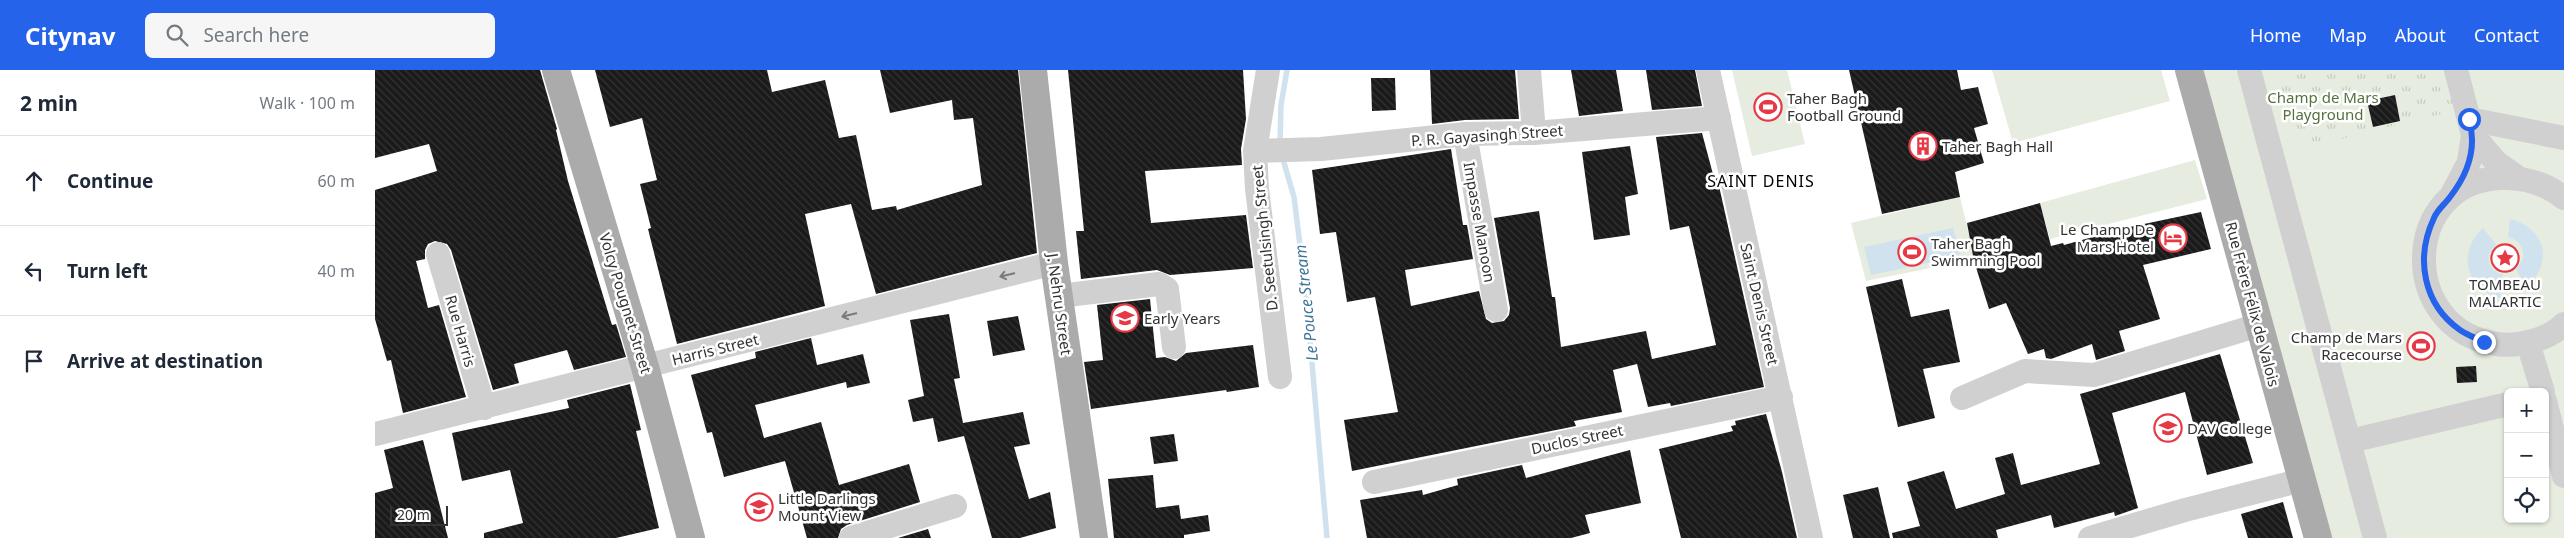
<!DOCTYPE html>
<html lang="en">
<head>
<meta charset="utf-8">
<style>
  body { margin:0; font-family:"Noto Sans",sans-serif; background:#f6f6f7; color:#1f2937 }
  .controls { position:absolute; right:15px; bottom:15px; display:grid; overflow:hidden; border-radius:8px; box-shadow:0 1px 4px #0004 }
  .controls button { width:45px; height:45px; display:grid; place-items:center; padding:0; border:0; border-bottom:1px solid #e0e1e3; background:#fff; color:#1f2937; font:25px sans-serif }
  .scale { position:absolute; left:15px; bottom:12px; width:58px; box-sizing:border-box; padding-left:5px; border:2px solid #333; border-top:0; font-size:14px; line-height:18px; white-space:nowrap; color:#333; -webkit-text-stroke:4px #fff; paint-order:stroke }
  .stop { position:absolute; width:15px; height:15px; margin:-11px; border:4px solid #2563eb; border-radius:50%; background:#fff }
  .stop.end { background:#2563eb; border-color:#fff; box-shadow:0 1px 5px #0008 }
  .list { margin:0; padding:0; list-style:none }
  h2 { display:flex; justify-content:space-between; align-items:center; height:65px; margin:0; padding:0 20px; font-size:21px }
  h2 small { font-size:16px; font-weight:400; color:#747a83 }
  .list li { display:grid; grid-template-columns:32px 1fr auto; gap:15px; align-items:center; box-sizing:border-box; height:90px; padding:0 20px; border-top:1px solid #e0e1e3 }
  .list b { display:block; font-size:19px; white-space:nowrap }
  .list em { font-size:16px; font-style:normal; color:#747a83 }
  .icon { flex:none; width:28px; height:28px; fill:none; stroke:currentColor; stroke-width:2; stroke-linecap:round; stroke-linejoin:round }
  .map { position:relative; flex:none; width:2189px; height:468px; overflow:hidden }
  header { display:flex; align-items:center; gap:30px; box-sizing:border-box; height:70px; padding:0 25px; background:#2563eb; color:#fff }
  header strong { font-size:24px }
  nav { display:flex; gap:28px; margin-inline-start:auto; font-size:18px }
  .search { width:350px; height:45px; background:#f6f6f7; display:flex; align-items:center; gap:12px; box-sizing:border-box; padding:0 18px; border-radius:8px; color:#747a83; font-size:19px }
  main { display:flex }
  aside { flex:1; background:#fff }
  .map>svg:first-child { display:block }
  .grass { fill:#e6ecdf; fill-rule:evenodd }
  .park { fill:url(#park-tufts) }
  .water { fill:#cfe2ee }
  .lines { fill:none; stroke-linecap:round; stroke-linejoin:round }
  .stream { stroke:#cfe2ee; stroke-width:5.5 }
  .building { fill:url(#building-back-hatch) }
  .minor { stroke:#d0d0d0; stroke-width:24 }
  .major { stroke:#ababab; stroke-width:28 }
  .oneway { stroke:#7a7a7a }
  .route { stroke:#2563eb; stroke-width:6 }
  .labels { text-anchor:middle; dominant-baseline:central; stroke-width:5; stroke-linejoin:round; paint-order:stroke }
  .park-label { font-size:15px; fill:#56703f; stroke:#fff }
  .poi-label { font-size:15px; fill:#333; stroke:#fff; text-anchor:start }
  .street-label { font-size:15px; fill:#333; stroke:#fff }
  .neighbourhood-label { font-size:16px; letter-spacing:1px; fill:#000; stroke:#fff }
  .water-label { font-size:16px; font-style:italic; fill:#3f7597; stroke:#fff }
</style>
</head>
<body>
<header>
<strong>Citynav</strong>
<div class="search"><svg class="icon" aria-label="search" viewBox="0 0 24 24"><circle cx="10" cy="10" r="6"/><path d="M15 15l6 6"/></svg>Search here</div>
<nav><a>Home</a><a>Map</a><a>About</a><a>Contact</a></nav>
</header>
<main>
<aside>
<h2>2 min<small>Walk · 100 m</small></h2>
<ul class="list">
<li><svg class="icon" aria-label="ahead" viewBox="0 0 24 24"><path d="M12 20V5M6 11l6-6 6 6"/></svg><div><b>Continue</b></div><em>60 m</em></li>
<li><svg class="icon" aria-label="left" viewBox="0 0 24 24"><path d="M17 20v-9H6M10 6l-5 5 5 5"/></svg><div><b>Turn left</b></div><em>40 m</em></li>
<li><svg class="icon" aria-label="arrive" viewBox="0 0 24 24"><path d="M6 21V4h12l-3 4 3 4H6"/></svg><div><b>Arrive at destination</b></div></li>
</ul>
</aside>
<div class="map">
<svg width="2189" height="468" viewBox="0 0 2189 468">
  <defs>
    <pattern id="park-tufts" width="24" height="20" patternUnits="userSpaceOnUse" patternTransform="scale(1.25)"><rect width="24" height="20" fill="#e6ecdf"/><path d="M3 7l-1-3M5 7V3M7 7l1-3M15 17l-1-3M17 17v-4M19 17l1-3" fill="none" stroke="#c6cbc0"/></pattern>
    <pattern id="building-back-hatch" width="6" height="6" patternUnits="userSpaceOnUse" patternTransform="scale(1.25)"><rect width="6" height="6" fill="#1a1a1a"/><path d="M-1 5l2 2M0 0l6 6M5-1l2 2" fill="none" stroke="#333"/></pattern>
  </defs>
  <rect width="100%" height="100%" fill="#fff"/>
  <!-- grass -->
  <path class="grass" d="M1357,0h55l18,74 -53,12z
    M1617,0h169l9,31 -157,42z
    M1826,0h363v468h-234zM2133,322h37v127h-37z
    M1820,90l12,39 -157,40 -10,-36z
    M1585,127l15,62 -109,22 -15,-58z"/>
  <!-- park -->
  <path class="park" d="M1901,0h170l10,40 -159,40z"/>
  <!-- water -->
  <path class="water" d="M2135,149c36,9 44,44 16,69l-10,-19 7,-10c1,-12 -4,-19 -15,-22z
    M1578,158l7,28 -89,19 -7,-28z
    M2108,158l13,16 -7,10c-2,11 4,18 14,21l-3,23c-35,-10 -43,-46 -17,-70z"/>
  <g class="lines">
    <!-- stream -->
    <path class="stream" d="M905,74l1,-39 6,-35
      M907,86l12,41 12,96 21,245"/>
  </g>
  <!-- building -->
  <path class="building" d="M0,0h165l17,59 -1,1 12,51 44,144 4,-1 10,33 -52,13 -7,-20 -53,14 5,19 -26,7 -42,-140 -4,-6 -12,-3 -7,3 -3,6v9l-9,2 12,47 11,-3 27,92 -63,16 -12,-53 -4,1 -12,-42v-129l62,-19 -8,-27 -54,14z
    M220,0h172l5,22 53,-12 14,58 17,-3 16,75 24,-4 1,4 85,-25 -9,-67 -19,2 -2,-20 -62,13 -10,-43h138l19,183 -161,41 -25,-90 -46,10 20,92 -148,38 -29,-115 3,-1 -11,-44 17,-4 -15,-62 -32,9z
    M693,0h175l3,49 -5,30 1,16 -97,6 6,52 95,-8 7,53 -83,7 -13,-5 -76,9 -5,-48h8z
    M1055,0h85l4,49 -54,1 -33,4z
    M1196,0h45l7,41 -44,5z
    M1271,0h49l7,36 -50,4z
    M1474,0h108l4,20 17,-3 10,37 -14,4 10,35 -29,9 5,25 -78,17z
    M996,8h24l1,32 -24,1z
    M2020,25l5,26 -27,6 -6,-26z
    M1327,63l12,45 3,-1 47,210 -93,19 -1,-3 -22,4 -11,-43 -24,6 9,42 -48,9 2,5 -224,45 -8,-51 54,-8 -23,-115 -28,5 -11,-70 -16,2 -8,-64 139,-21 12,76h4l6,34 -68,11 6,36 68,-15 7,28 6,4 12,-2 5,-6 1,-7 -16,-90 45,-7 13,86h3l6,50 85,-16 6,28 64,-14 -27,-119 -19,4 -14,-93z
    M1255,76l8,48 -13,3 5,38 -36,5 -12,-88z
    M1665,133l11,43 12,-3 1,2 61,-17 76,-16 10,37 -68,16 17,54 -41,12 6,20 -29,9 -4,-16 -41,15 -5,-1 -2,-9 -16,5 -22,-51 -17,6 -15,-48 -7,-38z
    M1527,209l9,38 38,-8 11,53 -37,7 12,49 -37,9 -32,-140z
    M775,229l6,59 9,-1 11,4 10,-8 67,-8 6,42 -32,5 -1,-2 -135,19 -7,-47 19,-2 -6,-55z
    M574,244l11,64 -6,1 9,44 60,-11 7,32 -16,3 15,52 21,-7 6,36 -36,10h-28l-28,-102 -26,6 -5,-24 -20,4 -5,-22 16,-4 -14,-76z
    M643,246l7,34 -32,6 -6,-35z
    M436,268l6,27 46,-11 7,29 -23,5 -1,-6 -91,23 9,33 57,-16 18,63 70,-21 11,38 -73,23 -6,4 -3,9h-31l-22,-77 -61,16 -12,-45 -5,1 -16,-58 65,-17 -1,-6z
    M1845,284l33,109 -46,12 -22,-83 -73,21 26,95 -23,8 -1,-4 -60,16 -3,-13 -55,15 2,8h-105l-1,-5 28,-7 -13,-44 37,-11 12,38 49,-15 -10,-36 18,-5 8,32 79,-21 -20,-70z
    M2101,296l1,16 -20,1 -1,-16z
    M255,314l11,46 -5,1 23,97 -43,10h-132v-5l39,-10 -13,-53 -48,11 -10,-48 117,-25 -2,-8z
    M1391,344l16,58 15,66h-116l-22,-89 74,-18 -2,-5 5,-1 -1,-4z
    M799,364l4,27 -24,3 -4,-27z
    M48,370l25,98h-73v-45l18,-5 -9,-38z
    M1255,380l11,53 -56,12 5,18 -19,5h-204l-7,-38 62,-10 1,5 35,-10 -1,-6 65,-14 4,13z
    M778,405l3,33 23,-3 2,14 27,-4 2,16 -26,4v3h-70l-6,-59z
    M1503,417l12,51h-37l-10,-43z
    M1908,432l10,36h-45l-7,-24z
    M553,459l3,9h-33z"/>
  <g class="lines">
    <!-- minor -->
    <path class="minor" d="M893,0l-13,81 2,38 23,188
      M1154,0l5,63
      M1333,0l103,468
      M1874,0l126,468
      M2094,49l95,19
      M1090,64l31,176
      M2098,65l23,27 21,15
      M880,81l66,-2 144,-15 69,-1 185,-15
      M2076,126l18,-34 4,-27 -17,-65
      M2189,128c-19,-15 -39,-21 -63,-20 -100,3 -104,152 -4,166 21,3 51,-4 67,-20
      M63,184l46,154
      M684,226l100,-12 8,5 7,58
      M2153,273l15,49
      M1587,328l63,-27 69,4 165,-50
      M2170,331l19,75
      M0,364l679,-171
      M1975,371l158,-37
      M999,412l407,-85
      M476,468l104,-32
      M1715,468l95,-28 117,-30"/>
    <!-- major -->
    <path class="major" d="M181,0l89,297 46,171
      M658,0l21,193 40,275
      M1814,0l129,468"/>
  </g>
  <!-- one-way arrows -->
  <defs><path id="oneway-shaft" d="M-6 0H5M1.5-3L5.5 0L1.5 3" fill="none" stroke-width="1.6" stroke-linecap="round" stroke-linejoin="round" transform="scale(1.25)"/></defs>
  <g class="oneway">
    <use href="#oneway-shaft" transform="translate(632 205) rotate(166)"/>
    <use href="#oneway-shaft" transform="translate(474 245) rotate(166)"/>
  </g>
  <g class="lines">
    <!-- route -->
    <path class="route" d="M2094,49c8,28 -1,55 -19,78 -5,7 -13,13 -16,21 -19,40 -11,86 26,112 7,5 16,8 24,12"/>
  </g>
  <!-- icons -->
  <defs>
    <g id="stadium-ring" transform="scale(1.4375)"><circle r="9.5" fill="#fff" stroke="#e63946" stroke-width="1.5"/><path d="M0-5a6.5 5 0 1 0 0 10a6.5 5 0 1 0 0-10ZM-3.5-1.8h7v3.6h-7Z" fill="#e63946"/></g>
    <g id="building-ring" transform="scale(1.4375)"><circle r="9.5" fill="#fff" stroke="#e63946" stroke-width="1.5"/><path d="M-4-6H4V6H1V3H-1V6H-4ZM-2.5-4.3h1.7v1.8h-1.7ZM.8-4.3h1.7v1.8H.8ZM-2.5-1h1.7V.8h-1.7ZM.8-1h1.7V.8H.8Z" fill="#e63946"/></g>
    <g id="hotel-ring" transform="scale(1.4375)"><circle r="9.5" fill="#fff" stroke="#e63946" stroke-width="1.5"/><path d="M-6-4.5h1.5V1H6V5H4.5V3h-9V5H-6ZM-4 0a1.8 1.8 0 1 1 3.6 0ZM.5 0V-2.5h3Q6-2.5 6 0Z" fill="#e63946"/></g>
    <g id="sight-ring" transform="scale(1.4375)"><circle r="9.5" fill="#fff" stroke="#e63946" stroke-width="1.5"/><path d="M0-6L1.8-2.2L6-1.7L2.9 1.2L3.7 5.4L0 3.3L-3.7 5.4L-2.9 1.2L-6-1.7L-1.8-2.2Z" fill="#e63946"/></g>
    <g id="school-ring" transform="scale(1.4375)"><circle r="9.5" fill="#fff" stroke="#e63946" stroke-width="1.5"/><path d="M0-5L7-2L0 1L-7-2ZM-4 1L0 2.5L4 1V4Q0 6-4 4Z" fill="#e63946"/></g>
  </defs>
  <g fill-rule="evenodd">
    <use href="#stadium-ring" x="1393" y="37"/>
    <use href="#building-ring" x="1548" y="76"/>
    <use href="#hotel-ring" x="1798" y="168"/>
    <use href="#stadium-ring" x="1537" y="182"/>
    <use href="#sight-ring" x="2130" y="188"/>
    <use href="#school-ring" x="750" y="248"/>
    <use href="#stadium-ring" x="2046" y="276"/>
    <use href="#school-ring" x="1793" y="358"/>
    <use href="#school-ring" x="384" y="437"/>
  </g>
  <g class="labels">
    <!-- park labels -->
    <g class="park-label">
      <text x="1948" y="27">Champ de Mars<tspan x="1948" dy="17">Playground</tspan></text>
    </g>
    <!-- poi labels -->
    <g class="poi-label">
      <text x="1412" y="28">Taher Bagh<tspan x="1412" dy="17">Football Ground</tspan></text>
      <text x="1567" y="76">Taher Bagh Hall</text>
      <text x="1779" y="159" text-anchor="end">Le Champ De<tspan x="1779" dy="17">Mars Hotel</tspan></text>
      <text x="1556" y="173">Taher Bagh<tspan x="1556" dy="17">Swimming Pool</tspan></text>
      <text x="2130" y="214" text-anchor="middle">TOMBEAU<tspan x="2130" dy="17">MALARTIC</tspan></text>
      <text x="769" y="248">Early Years</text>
      <text x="2027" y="267" text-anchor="end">Champ de Mars<tspan x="2027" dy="17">Racecourse</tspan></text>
      <text x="1812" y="358">DAV College</text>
      <text x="403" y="428">Little Darlings<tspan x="403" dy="17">Mount View</tspan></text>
    </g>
    <!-- street labels -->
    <g class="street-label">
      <text transform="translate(1112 65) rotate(-4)">P. R. Gayasingh Street</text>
      <text transform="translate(1105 152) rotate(80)">Impasse Manoon</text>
      <text transform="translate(889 168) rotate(-96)">D. Seetulsingh Street</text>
      <text transform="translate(251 233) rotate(73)">Volcy Pougnet Street</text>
      <text transform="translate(685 234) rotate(82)">J. Nehru Street</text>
      <text transform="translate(1385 234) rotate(77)">Saint Denis Street</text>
      <text transform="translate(1878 234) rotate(75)">Rue Frère Félix de Valois</text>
      <text transform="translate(86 261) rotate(74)">Rue Harris</text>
      <text transform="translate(340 279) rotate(-14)">Harris Street</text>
      <text transform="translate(1202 369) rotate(-12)">Duclos Street</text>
    </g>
    <!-- neighbourhood labels -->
    <g class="neighbourhood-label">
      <text x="1386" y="111">SAINT DENIS</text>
    </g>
    <!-- water labels -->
    <g class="water-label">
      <text transform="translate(931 233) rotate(-96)">Le Pouce Stream</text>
    </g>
  </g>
</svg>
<div class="controls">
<button>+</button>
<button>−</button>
<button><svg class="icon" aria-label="locate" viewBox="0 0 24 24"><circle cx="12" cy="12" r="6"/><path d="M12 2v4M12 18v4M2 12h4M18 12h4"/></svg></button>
</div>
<div class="scale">20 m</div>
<div class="stop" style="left:2094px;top:49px"></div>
<div class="stop end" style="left:2109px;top:272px"></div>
</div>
</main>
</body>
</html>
